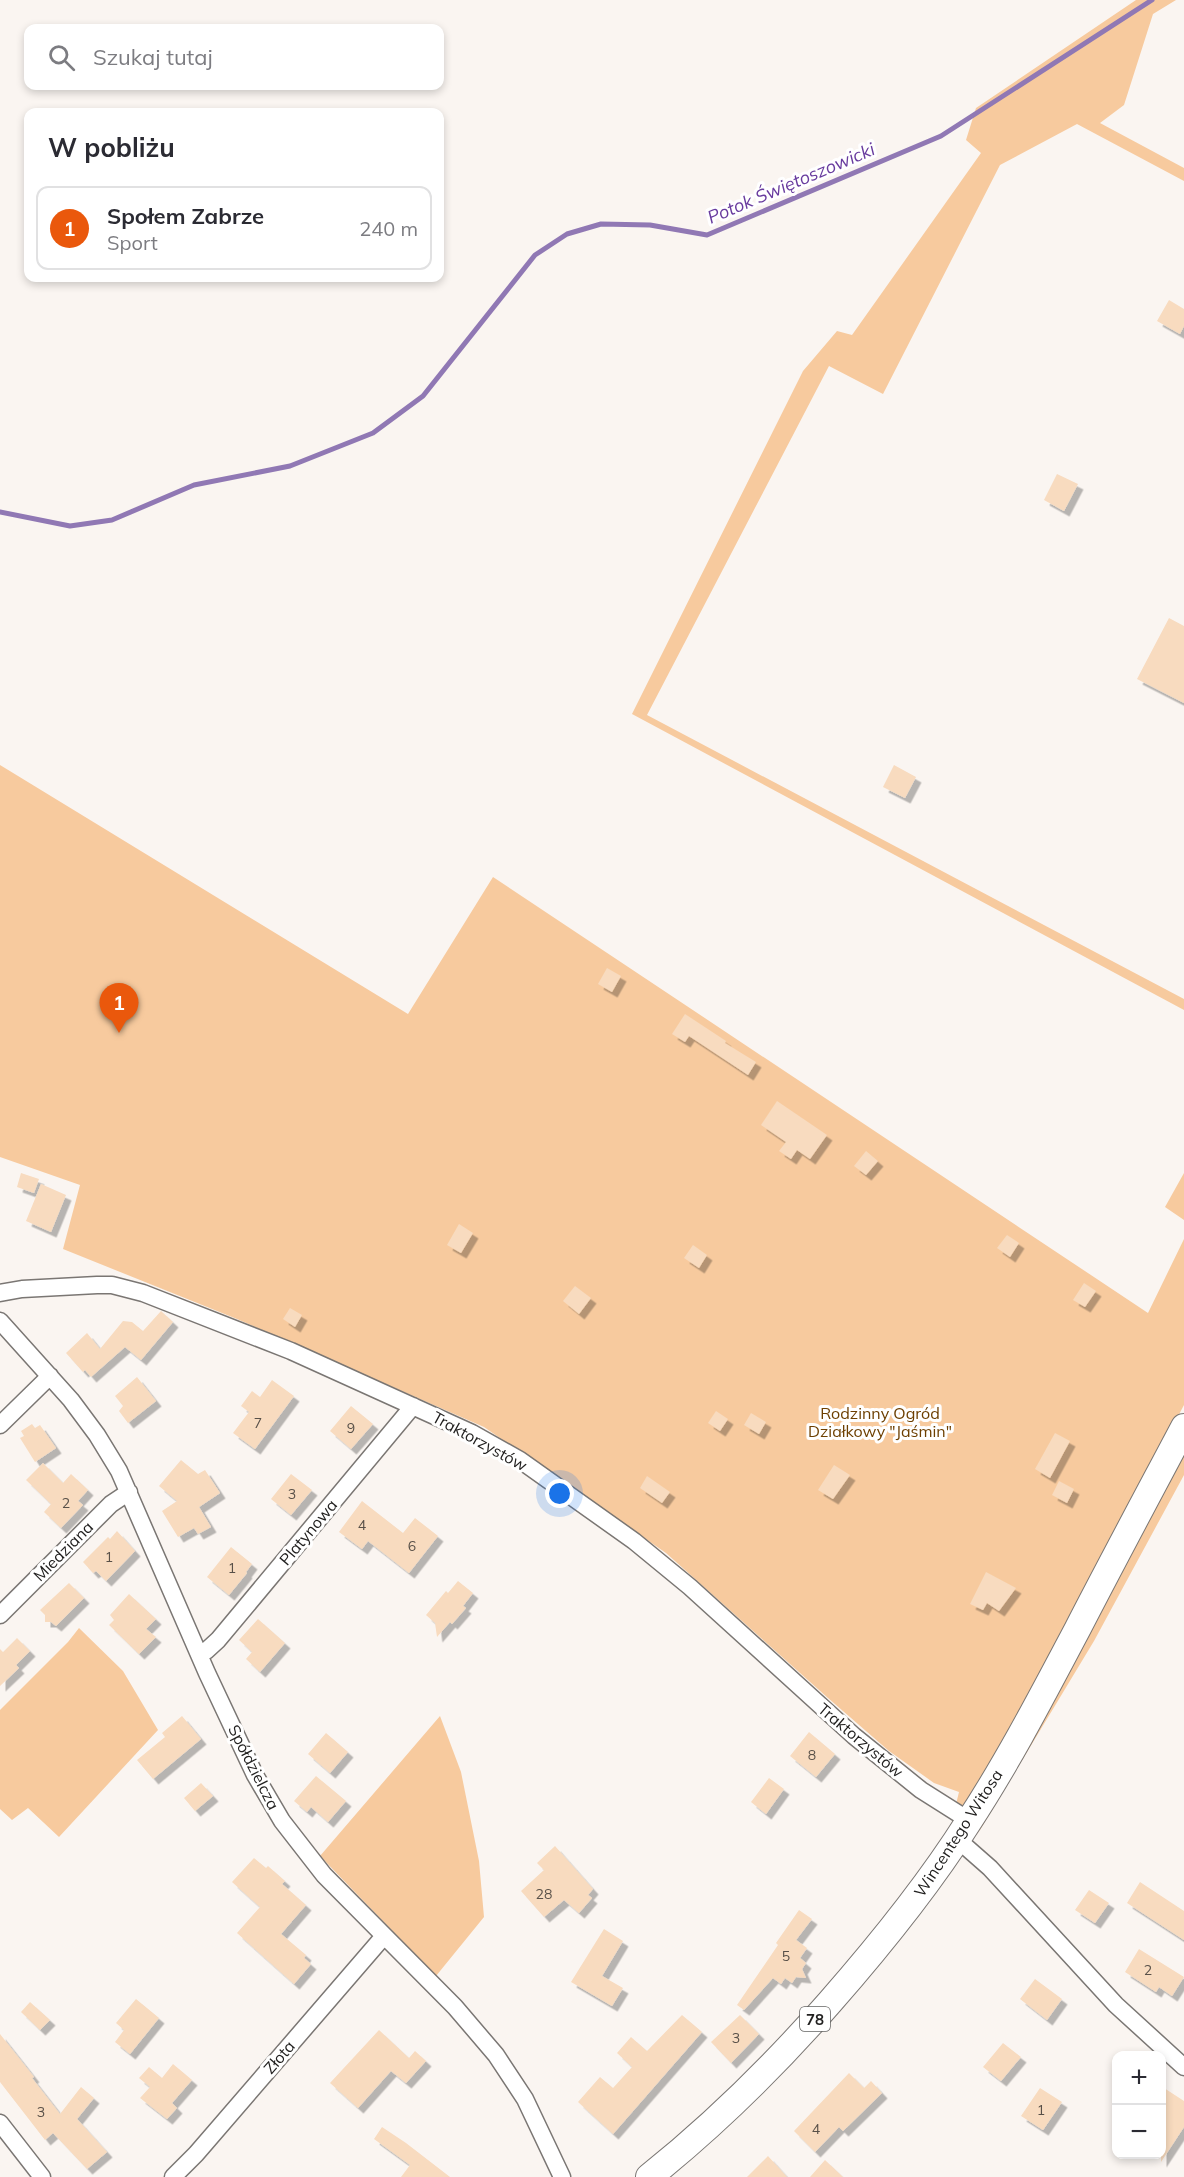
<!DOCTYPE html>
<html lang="pl">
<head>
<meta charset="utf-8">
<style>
  body { margin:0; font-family:Mulish,sans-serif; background:#f2f2f3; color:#2b2b33 }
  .controls { position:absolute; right:18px; bottom:18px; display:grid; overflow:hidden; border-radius:12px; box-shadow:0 3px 9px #0003 }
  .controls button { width:54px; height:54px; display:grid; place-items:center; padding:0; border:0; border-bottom:2px solid #e1e1e2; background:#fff; color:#2b2b33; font:30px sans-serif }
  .you { position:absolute; left:560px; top:1494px; width:21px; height:21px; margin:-15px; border:4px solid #fff; border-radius:50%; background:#1a73e8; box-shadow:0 0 0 9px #1a73e833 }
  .badge { display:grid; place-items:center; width:39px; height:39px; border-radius:50%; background:#ea580c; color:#fff; font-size:20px; font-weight:700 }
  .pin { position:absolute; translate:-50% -50px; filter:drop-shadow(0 2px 3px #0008) }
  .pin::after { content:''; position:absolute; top:32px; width:21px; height:18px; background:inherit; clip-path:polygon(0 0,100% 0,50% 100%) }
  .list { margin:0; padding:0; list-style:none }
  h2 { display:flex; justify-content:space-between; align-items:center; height:78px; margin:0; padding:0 24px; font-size:26px }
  h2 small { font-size:20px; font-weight:400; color:#7c7c81 }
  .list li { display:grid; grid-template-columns:39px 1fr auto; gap:18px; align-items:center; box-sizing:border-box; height:84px; margin:0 12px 12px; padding:0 12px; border:2px solid #e1e1e2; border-radius:12px }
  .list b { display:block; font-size:22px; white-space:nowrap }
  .list p { margin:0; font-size:20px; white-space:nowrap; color:#7c7c81 }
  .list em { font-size:20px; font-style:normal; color:#7c7c81 }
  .icon { flex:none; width:33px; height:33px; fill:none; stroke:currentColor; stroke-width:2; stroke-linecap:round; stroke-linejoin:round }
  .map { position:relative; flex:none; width:1184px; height:2177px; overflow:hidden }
  .search { position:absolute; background:#fff; box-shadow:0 3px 9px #0003; left:24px; top:24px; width:420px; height:66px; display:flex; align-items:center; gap:15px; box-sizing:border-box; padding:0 21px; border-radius:12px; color:#7c7c81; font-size:22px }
  .panel { position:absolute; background:#fff; box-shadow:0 3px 9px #0003; left:24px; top:108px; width:420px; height:174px; border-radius:12px }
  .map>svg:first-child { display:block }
  .green { fill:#f7ca9e }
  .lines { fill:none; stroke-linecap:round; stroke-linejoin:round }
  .stream { stroke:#9078b4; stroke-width:5 }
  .building { fill:#f8dbbf; filter:url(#shadow) }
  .minor-casing { stroke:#7a7673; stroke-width:19 }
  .primary-casing { stroke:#7a7673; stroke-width:28 }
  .minor { stroke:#fff; stroke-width:16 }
  .primary { stroke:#fff; stroke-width:26 }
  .labels { text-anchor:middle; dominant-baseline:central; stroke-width:6; stroke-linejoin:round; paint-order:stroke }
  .number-label { font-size:14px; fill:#585048 }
  .shield { fill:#fff; stroke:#646463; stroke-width:1.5 }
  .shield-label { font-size:15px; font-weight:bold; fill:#222120 }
  .park-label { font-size:16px; fill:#6d3f00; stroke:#fff }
  .street-label { font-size:16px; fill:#222120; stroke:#fff }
  .water-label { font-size:18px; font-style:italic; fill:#683b9e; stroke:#fff }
</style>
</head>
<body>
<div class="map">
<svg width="1184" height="2177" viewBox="0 0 1184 2177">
  <defs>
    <filter id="shadow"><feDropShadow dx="5.5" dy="5.5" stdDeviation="0" flood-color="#0004"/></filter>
  </defs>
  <rect width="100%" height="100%" fill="#faf5f1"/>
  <!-- green -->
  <path class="green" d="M1136,0h40l-23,14 -29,91 -24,18 84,45v13l-107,-57 -77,41 -117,229 -54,-28 -182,349 537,284v11l-552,-296 171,-343 34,-40 15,4 129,-182 -15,-13 10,-32z
    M0,765l408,249 85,-137 655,436 36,-74v166l-211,393 -8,7 -7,1 -2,-2 3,-12 -25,-9 -45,-32 -61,-53 -162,-145 -182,-126 -247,-108 -174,-70 17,-64 -80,-28z
    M1184,1173v47l-19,-13z
    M1184,1449v26l-90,166 -117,194z
    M79,1628l44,43 35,59 -99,107 -31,-29 -16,12 -12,-11v-99l68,-68z
    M440,1716l21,56 18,89 5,56 -48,59 -116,-120z"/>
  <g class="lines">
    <!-- stream -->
    <path class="stream" d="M0,512l70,14 42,-6 82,-35 96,-19 83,-33 50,-37 112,-141 32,-21 34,-10 49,1 57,10 234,-99 211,-136"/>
  </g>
  <!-- building -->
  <path class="building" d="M1169,300l15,9v17l-4,8 -23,-13z
    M1057,474l21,10 -14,27 -20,-11z
    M1169,618l15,8v77l-47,-24z
    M894,765l22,12 -11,21 -22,-11z
    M607,968l14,8 -9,16 -14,-8z
    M685,1014l41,27 -1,2 31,19 -8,13 -59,-39 -4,6 -13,-8z
    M777,1101l50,34 -17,24 -13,-9 -6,9 -12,-8 7,-9 -25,-17z
    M866,1151l12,10 -12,14 -12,-9z
    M21,1173l18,6 -5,14 -17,-6z
    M41,1184l25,11 -15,37 -25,-11z
    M459,1224l14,9 -12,20 -14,-8z
    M1007,1235l12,8 -9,14 -13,-9z
    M693,1245l14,10 -8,13 -15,-10z
    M1084,1283l12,8 -11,16 -12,-7z
    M575,1286l16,12 -12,16 -16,-13z
    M290,1308l12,7 -7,12 -12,-8z
    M161,1311l12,11 -32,38 -16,-13 -34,30 -6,-7 -2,2 -17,-19 21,-20 13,16 23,-28 9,1 11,9z
    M137,1377l19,24 -28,22 -9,-12 4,-5 -8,-10z
    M272,1380l22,16 -39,53 -22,-16 16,-21 -8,-6 11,-15 8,6z
    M351,1406l22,18 -22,25 -21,-18z
    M716,1411l12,8 -8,12 -12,-8z
    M751,1413l15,9 -7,12 -15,-9z
    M32,1424l3,4 5,-3 16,23 -21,14 -15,-24 4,-2 -3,-5z
    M1055,1433l15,8 -20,37 -15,-9z
    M181,1460l17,14 7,-4 15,23 -21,14 12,20 -13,7 -4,-6 -16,9 -16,-26 15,-10 -18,-15z
    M43,1463l20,20 8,-9 17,16 -10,11 5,4 -22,23 -17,-16 7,-8 -25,-24z
    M834,1465l16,10 -17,24 -15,-9z
    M291,1474l21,16 -21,25 -20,-16z
    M647,1476l23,16 -8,11 -22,-15z
    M1059,1481l15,8 -7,14 -15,-8z
    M362,1501l41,32 12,-15 23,18 -29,37 -41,-32 -6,8 -23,-17z
    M117,1531l18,20 -29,30 -10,-10 -3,2 -10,-11 25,-25 2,2z
    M231,1547l21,17 -6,8 1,1 -18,22 -22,-18z
    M986,1572l30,16 -17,23 -12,-8 -4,7 -13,-6z
    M458,1581l15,12 -10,13 3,2 -14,16 -2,-2 -13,15 -2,-14 -9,-8 20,-24 2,2z
    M69,1583l15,15 -28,28 -5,-4h-6v-7l-5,-5z
    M129,1594l27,25 -10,10 10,8 -17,17 -30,-29 5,-5 -4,-5z
    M258,1619l27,24 -25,29 -14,-13 6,-7 -13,-12z
    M17,1638l13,13 -14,14 3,3 -19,18v-37l3,3z
    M182,1716l19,23 -48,40 -16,-19 28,-23 -3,-4z
    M809,1732l26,22 -19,23 -26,-21z
    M326,1733l22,19 -18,21 -22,-19z
    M316,1776l30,25 -18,21 -17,-15 -4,5 -13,-11z
    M769,1778l15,11 -18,25 -15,-12z
    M201,1783l12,13 -18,15 -11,-13z
    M555,1846l38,43 -5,6 4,3 -13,15 -15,-13 -20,17 -23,-26 23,-21 -7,-7z
    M254,1858l12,10 2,-2 17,15 -3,3 24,21 -25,29 25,21 -2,3 7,6 -17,20 -57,-51 23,-26 -28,-25z
    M1140,1882l44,29v29l-57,-37z
    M1089,1890l20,13 -14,20 -20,-13z
    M799,1910l13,9 -16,21 11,8 -7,10 6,5 -4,6 4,9 -10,-1 -4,6 -7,-5 -4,6 -8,-6 -29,32 -7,-5 41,-60 -2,-2z
    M604,1929l19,12 -21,35 21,12 -11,18 -41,-24z
    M1139,1949l45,28 -12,19 -13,-9 -3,5 -31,-20z
    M1035,1979l27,20 -15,21 -27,-21z
    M136,1999l23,19 -29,36 -15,-12 9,-12 -8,-7z
    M30,2002l20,18 -10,10 -19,-18z
    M682,2015l20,17 -89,102 -35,-32 22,-25 13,11 19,-21 -15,-14 14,-16 16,14z
    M740,2015l19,19 -28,29 -20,-21z
    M379,2030l30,28 6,-7 11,10 -20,22 -15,-12 -33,37 -28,-25z
    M0,2034l34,43 -2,1 28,36 21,-27 13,11 -17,21 30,33 -20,17 -34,-36 -8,7 -45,-58z
    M1003,2043l18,14 -20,24 -18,-14z
    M173,2064l19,16 -20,23 5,5 -10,11 -27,-21 10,-11 -11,-9 10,-11 13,11z
    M849,2073l15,15 7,-7 11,12 -39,38 -4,-4 -24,25 -21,-21z
    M1161,2086l23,15v26l-23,35z
    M1040,2088l22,14 -19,28 -22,-14z
    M382,2127l24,16 44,34h-49l9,-12 -36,-26z
    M768,2156l19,21h-40z
    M825,2160l18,17h-33z"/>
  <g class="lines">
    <!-- minor casing -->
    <g class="minor-casing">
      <path id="minor" d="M0,1293l22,-4 75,-4h15l31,8 148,58 181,82 48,27 114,81 56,46 164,149 67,54 49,31
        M0,1321l71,79 26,35 22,36 88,202 48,102 27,46 42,54 131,132 41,48 29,44 37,78
        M0,1425l50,-49
        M0,1615l111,-111 18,-12
        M199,1653l7,-2 12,-11 195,-234
        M957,1839l33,29 126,137 68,62
        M0,2123l42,54
        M173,2177l23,-23 188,-218"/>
    </g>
    <!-- primary casing -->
    <g class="primary-casing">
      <path id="primary" d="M649,2177c66,-53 125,-111 181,-175 50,-57 98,-116 139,-181 40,-61 74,-127 108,-191 35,-68 71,-135 107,-203"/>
    </g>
    <!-- minor -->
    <use href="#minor" class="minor"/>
    <!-- primary -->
    <use href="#primary" class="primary"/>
  </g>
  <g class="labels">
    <!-- number labels -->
    <g class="number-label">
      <text x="258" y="1423">7</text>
      <text x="351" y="1428">9</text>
      <text x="292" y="1494">3</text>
      <text x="66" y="1503">2</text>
      <text x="362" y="1525">4</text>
      <text x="412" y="1546">6</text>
      <text x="109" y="1557">1</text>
      <text x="232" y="1568">1</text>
      <text x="812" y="1755">8</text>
      <text x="544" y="1894">28</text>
      <text x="786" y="1956">5</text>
      <text x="1148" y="1970">2</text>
      <text x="736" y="2038">3</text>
      <text x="1041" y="2110">1</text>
      <text x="41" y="2112">3</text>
      <text x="816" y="2129">4</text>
    </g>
    <!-- shield labels -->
    <rect class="shield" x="800" y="2007" width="30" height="24" rx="4.5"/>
    <g class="shield-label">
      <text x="815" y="2019">78</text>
    </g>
    <!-- park labels -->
    <g class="park-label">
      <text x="880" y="1413">Rodzinny Ogród<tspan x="880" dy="18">Działkowy "Jaśmin"</tspan></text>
    </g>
    <!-- street labels -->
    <g class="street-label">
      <text transform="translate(480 1441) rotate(29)">Traktorzystów</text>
      <text transform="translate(308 1532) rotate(-50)">Platynowa</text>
      <text transform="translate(63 1551) rotate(-45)">Miedziana</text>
      <text transform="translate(861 1740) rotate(40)">Traktorzystów</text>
      <text transform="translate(254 1767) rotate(63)">Spółdzielcza</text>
      <text transform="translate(958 1833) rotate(-57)">Wincentego Witosa</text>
      <text transform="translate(279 2057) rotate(-49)">Złota</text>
    </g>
    <!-- water labels -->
    <g class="water-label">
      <text transform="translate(791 183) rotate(-23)">Potok Świętoszowicki</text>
    </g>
  </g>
</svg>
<div class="controls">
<button>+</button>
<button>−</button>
</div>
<div class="you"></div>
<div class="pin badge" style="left:119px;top:1033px">1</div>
<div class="search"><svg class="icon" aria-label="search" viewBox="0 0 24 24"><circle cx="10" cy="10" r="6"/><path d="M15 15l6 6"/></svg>Szukaj tutaj</div>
<section class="panel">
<h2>W pobliżu<small></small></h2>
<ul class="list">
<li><span class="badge">1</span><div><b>Społem Zabrze</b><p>Sport</p></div><em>240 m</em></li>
</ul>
</section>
</div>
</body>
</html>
